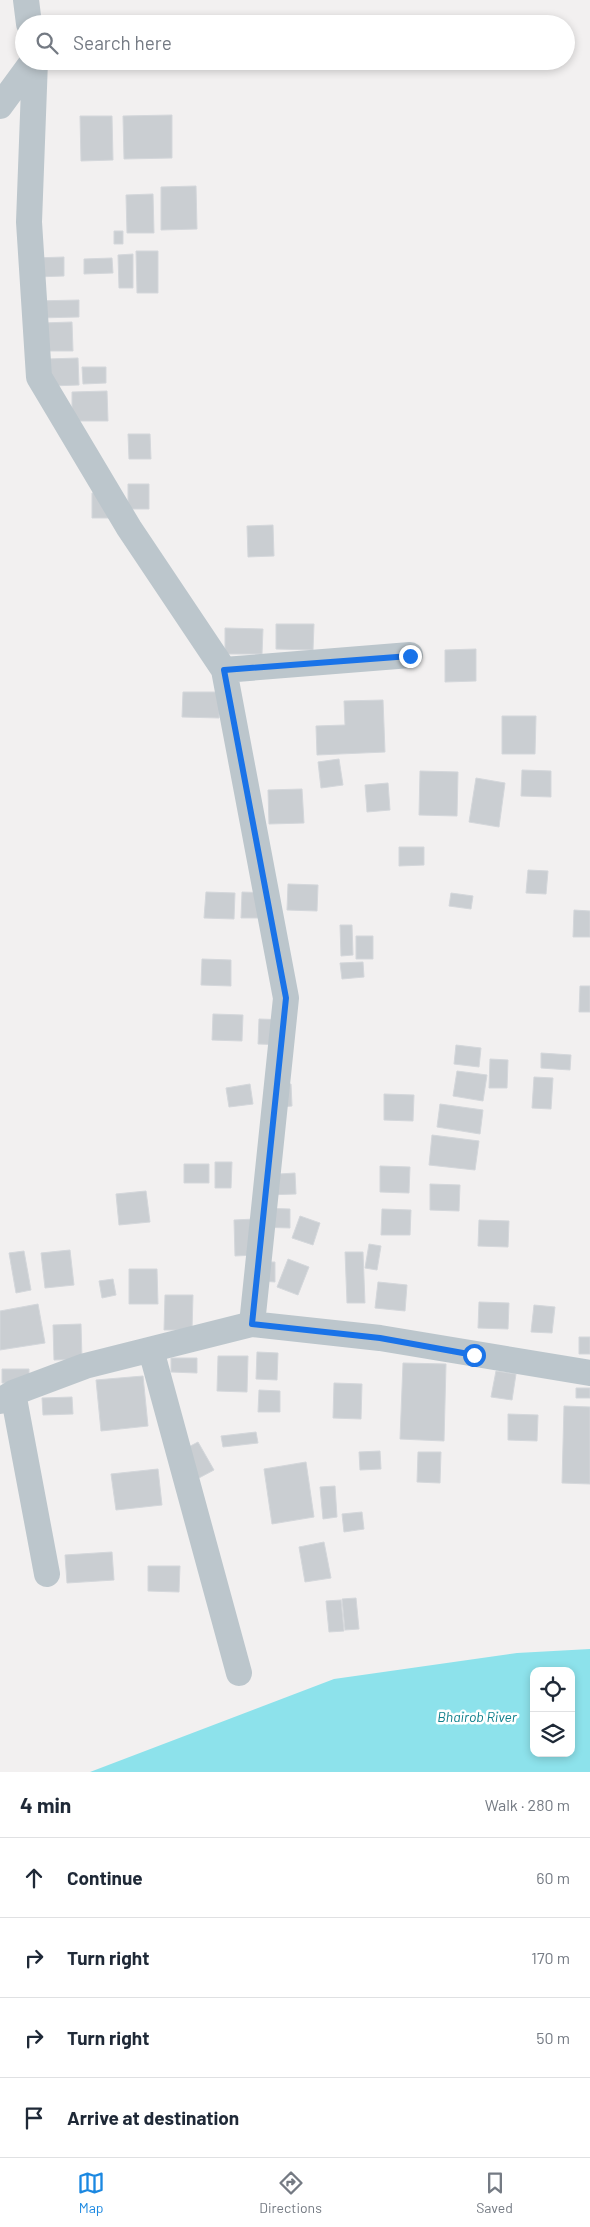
<!DOCTYPE html>
<html lang="en">
<head>
<meta charset="utf-8">
<style>
  body { margin:0; font-family:Barlow,sans-serif; background:#f2f2f3; color:#1f2937 }
  .controls { position:absolute; right:15px; bottom:15px; display:grid; overflow:hidden; border-radius:10px; box-shadow:0 2px 8px #0003 }
  .controls button { width:45px; height:45px; display:grid; place-items:center; padding:0; border:0; border-bottom:1px solid #e0e1e3; background:#fff; color:#1f2937; font:25px sans-serif }
  .stop { position:absolute; width:15px; height:15px; margin:-11px; border:4px solid #1a73e8; border-radius:50%; background:#fff }
  .stop.end { background:#1a73e8; border-color:#fff; box-shadow:0 1px 5px #0008 }
  .list { margin:0; padding:0; list-style:none }
  h2 { display:flex; justify-content:space-between; align-items:center; height:65px; margin:0; padding:0 20px; font-size:21px }
  h2 small { font-size:16px; font-weight:400; color:#747a83 }
  .list li { display:grid; grid-template-columns:32px 1fr auto; gap:15px; align-items:center; box-sizing:border-box; height:80px; padding:0 20px; border-top:1px solid #e0e1e3 }
  .list b { display:block; font-size:19px; white-space:nowrap }
  .list em { font-size:16px; font-style:normal; color:#747a83 }
  .icon { flex:none; width:28px; height:28px; fill:none; stroke:currentColor; stroke-width:2; stroke-linecap:round; stroke-linejoin:round }
  .map { position:relative; flex:none; width:590px; height:1772px; overflow:hidden }
  .search { position:absolute; background:#fff; box-shadow:0 2px 8px #0003; left:15px; right:15px; top:15px; height:55px; display:flex; align-items:center; gap:12px; box-sizing:border-box; padding:0 18px; border-radius:28px; color:#747a83; font-size:19px }
  .sheet { height:385px; background:#fff }
  nav { display:flex; justify-content:space-around; align-items:center; box-sizing:border-box; height:70px; border-top:1px solid #e0e1e3; background:#fff; font-size:14px; color:#747a83 }
  nav a { display:grid; justify-items:center; gap:2px }
  nav .on { color:#1b88e1 }
  .map>svg:first-child { display:block }
  .water { fill:#8de2eb; fill-rule:evenodd }
  .building { fill:#caced2; stroke:#d4d7db }
  .lines { fill:none; stroke-linecap:round; stroke-linejoin:round }
  .minor { stroke:#bcc6cc; stroke-width:26 }
  .route { stroke:#1a73e8; stroke-width:6 }
  .labels { text-anchor:middle; dominant-baseline:central; stroke-width:5; stroke-linejoin:round; paint-order:stroke }
  .water-label { font-size:14px; font-style:italic; fill:#0f7f8b; stroke:#fff }
</style>
</head>
<body>
<div class="map">
<svg width="590" height="1772" viewBox="0 0 590 1772">
  <rect width="100%" height="100%" fill="#f2f0f0"/>
  <!-- water -->
  <path class="water" d="M590,1649v123h-500l244,-93 183,-26zM534,1671h37v82h-37z"/>
  <!-- building -->
  <path class="building" d="M172,115v43l-48,1 -1,-43z
    M80,116h32l1,44 -32,1z
    M196,186l1,43 -36,1v-43z
    M153,194l1,39h-27l-1,-38z
    M114,231h9v13h-9z
    M136,251h22v42h-21z
    M133,254v34h-14l-1,-33z
    M64,257v19l-29,1 -1,-19z
    M112,258l1,15 -29,1v-15z
    M79,300v17l-43,1 -1,-17z
    M72,322l1,29h-30l-1,-28z
    M78,358l1,27 -30,1 -1,-27z
    M82,367h24v16l-23,1z
    M107,391l1,30h-36v-29z
    M128,434h22l1,25h-22z
    M128,484h21v25h-21z
    M92,493h21l1,25h-22z
    M273,525l1,31 -26,1 -1,-31z
    M276,624h38l-1,26 -37,-1z
    M225,628l38,1 -1,25h-37z
    M476,649v32l-31,1v-32z
    M183,692h37l-1,26 -37,-1z
    M383,700l2,52 -68,3 -1,-29 29,-1 -1,-24z
    M502,716h34l-1,38h-33z
    M339,759l4,26 -22,3 -3,-26z
    M522,770l29,1v26l-30,-1z
    M420,771l38,1 -1,44 -38,-1z
    M476,778l29,5 -6,44 -30,-5z
    M388,783l2,27 -23,2 -2,-27z
    M302,789l2,34 -35,1 -1,-34z
    M399,847h25v18l-25,1z
    M528,870l20,1 -2,23 -20,-1z
    M288,884l30,1 -1,26 -30,-1z
    M206,892l29,1 -1,26 -30,-1z
    M242,892l29,1 -1,25h-29z
    M451,893l22,3 -2,13 -22,-3z
    M574,910l16,1v26h-17z
    M340,925h12l1,30 -12,1z
    M356,936h17v23h-17z
    M202,959l29,1v26l-30,-1z
    M363,962l1,15 -22,2 -2,-16z
    M580,986h10v26h-11z
    M213,1014l30,1 -1,26 -30,-1z
    M259,1019l30,1 -1,25 -30,-1z
    M456,1045l25,3 -2,19 -25,-3z
    M541,1053l30,2 -1,15 -29,-2z
    M490,1059l18,1 -1,28h-18z
    M457,1071l30,4 -4,26 -30,-5z
    M534,1077l19,1 -2,31 -19,-1z
    M250,1084l3,20 -24,3 -3,-19z
    M280,1084h11l1,22 -11,1z
    M384,1094l30,1 -1,26 -29,-1z
    M440,1104l43,6 -3,24 -43,-7z
    M432,1135l47,6 -4,29 -46,-5z
    M215,1162h17l-1,26h-16z
    M184,1164h25v19h-25z
    M380,1166l30,1 -1,26 -29,-1z
    M295,1173l1,21 -31,1 -1,-20z
    M430,1184l30,1 -1,26 -29,-1z
    M146,1191l4,31 -31,3 -3,-31z
    M257,1208l33,1v19l-33,-1z
    M382,1209l29,1 -1,25h-29z
    M300,1216l20,7 -7,22 -21,-7z
    M255,1219v36l-20,1 -1,-36z
    M479,1220l30,1 -1,26 -30,-1z
    M369,1244l12,2 -4,24 -12,-2z
    M70,1250l4,35 -29,3 -4,-35z
    M24,1251l7,39 -15,3 -7,-40z
    M345,1252h18l2,51h-18z
    M288,1259l21,8 -11,28 -21,-8z
    M262,1262h13v20l-14,-1z
    M129,1269h28l1,35h-29z
    M113,1279l3,16 -14,3 -3,-17z
    M378,1282l29,3 -2,26 -30,-3z
    M165,1295h28l-1,35h-28z
    M479,1302l30,1 -1,26 -30,-1z
    M38,1304l7,39 -45,7v-39z
    M534,1305l21,2 -3,26 -21,-1z
    M81,1324l1,35 -28,1 -1,-35z
    M579,1337h11v17h-11z
    M257,1352l21,1 -1,27 -21,-1z
    M218,1356h30l-1,36 -30,-1z
    M171,1358h26v15l-26,-1z
    M403,1363l43,1 -2,77 -44,-2z
    M2,1369h27v15l-27,-1z
    M496,1371l20,3 -4,26 -21,-3z
    M143,1376l5,50 -47,5 -5,-51z
    M334,1383l28,1 -1,35 -28,-1z
    M576,1388h14v10h-14z
    M259,1390l21,1v21h-22z
    M72,1397l1,17 -30,1 -1,-17z
    M564,1406l26,1v77l-28,-1z
    M508,1414l30,1 -1,26 -29,-1z
    M256,1432l2,11 -35,4 -2,-11z
    M198,1442l16,28 -17,9 -16,-28z
    M380,1451l1,18 -21,1 -1,-18z
    M418,1452h23l-1,31 -23,-1z
    M306,1462l8,55 -42,7 -8,-55z
    M158,1469l4,36 -46,5 -5,-36z
    M335,1486l2,31 -14,2 -3,-32z
    M362,1512l2,17 -20,3 -2,-18z
    M324,1542l7,36 -26,4 -6,-35z
    M112,1552l2,28 -47,3 -2,-28z
    M148,1566h32l-1,26 -31,-1z
    M356,1598l3,31 -14,1 -3,-31z
    M341,1600l3,31 -15,1 -3,-31z"/>
  <g class="lines">
    <!-- minor -->
    <path class="minor" d="M26,0l3,24
      M35,61l-6,161 10,155 90,151 95,142 62,328 -34,326
      M0,106l33,-45
      M224,670l186,-15
      M151,1350l88,323
      M13,1393l34,181
      M0,1401l13,-8 72,-27 167,-42 128,14 210,35"/>
  </g>
  <g class="lines">
    <!-- route -->
    <path class="route" d="M410,656l-186,14 62,328 -34,326 128,14 94,17"/>
  </g>
  <g class="labels">
    <!-- water labels -->
    <g class="water-label">
      <text x="477" y="1716">Bhairob River</text>
    </g>
  </g>
</svg>
<div class="controls">
<button><svg class="icon" aria-label="locate" viewBox="0 0 24 24"><circle cx="12" cy="12" r="6"/><path d="M12 2v4M12 18v4M2 12h4M18 12h4"/></svg></button>
<button><svg class="icon" aria-label="layers" viewBox="0 0 24 24"><path d="M12 4l9 5-9 5-9-5zM3 14l9 5 9-5"/></svg></button>
</div>
<div class="stop" style="left:474px;top:1355px"></div>
<div class="stop end" style="left:410px;top:656px"></div>
<div class="search"><svg class="icon" aria-label="search" viewBox="0 0 24 24"><circle cx="10" cy="10" r="6"/><path d="M15 15l6 6"/></svg>Search here</div>
</div>
<section class="sheet">
<h2>4 min<small>Walk · 280 m</small></h2>
<ul class="list">
<li><svg class="icon" aria-label="ahead" viewBox="0 0 24 24"><path d="M12 20V5M6 11l6-6 6 6"/></svg><div><b>Continue</b></div><em>60 m</em></li>
<li><svg class="icon" aria-label="right" viewBox="0 0 24 24"><path d="M7 20v-9h11M14 6l5 5-5 5"/></svg><div><b>Turn right</b></div><em>170 m</em></li>
<li><svg class="icon" aria-label="right" viewBox="0 0 24 24"><path d="M7 20v-9h11M14 6l5 5-5 5"/></svg><div><b>Turn right</b></div><em>50 m</em></li>
<li><svg class="icon" aria-label="arrive" viewBox="0 0 24 24"><path d="M6 21V4h12l-3 4 3 4H6"/></svg><div><b>Arrive at destination</b></div></li>
</ul>
</section>
<nav>
<a class="on"><svg class="icon" aria-label="map" viewBox="0 0 24 24"><path d="M3 6l6-2 6 2 6-2v14l-6 2-6-2-6 2zM9 4v14M15 6v14"/></svg>Map</a>
<a><svg class="icon" aria-label="directions" viewBox="0 0 24 24"><path d="M12 3l9 9-9 9-9-9zM9 14v-3h6M13 9l2 2-2 2"/></svg>Directions</a>
<a><svg class="icon" aria-label="saved" viewBox="0 0 24 24"><path d="M7 4h10v16l-5-4-5 4z"/></svg>Saved</a>
</nav>
</body>
</html>
